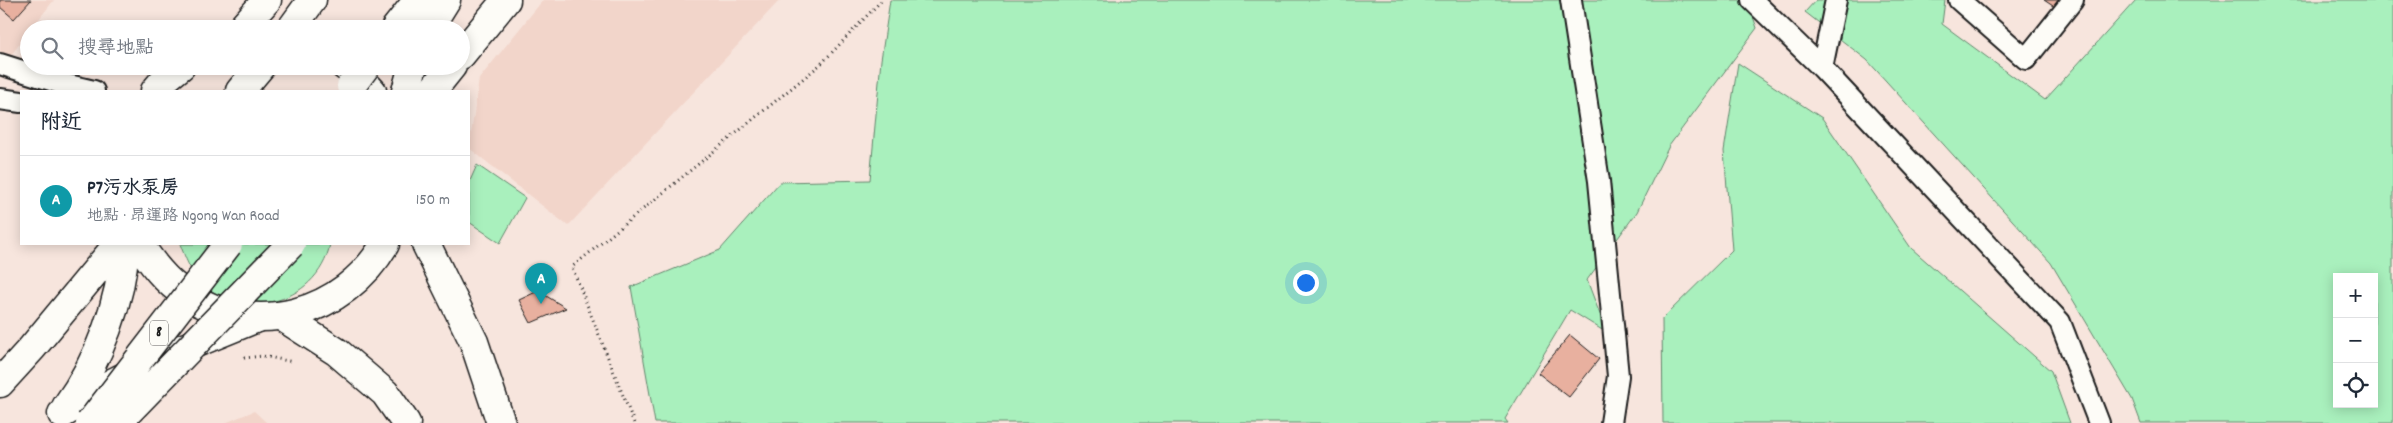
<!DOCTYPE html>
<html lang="zh-TW">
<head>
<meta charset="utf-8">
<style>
  body { margin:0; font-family:Dekko,"LXGW WenKai TC",sans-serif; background:#f2f2f3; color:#1f2937 }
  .controls { position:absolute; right:15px; bottom:15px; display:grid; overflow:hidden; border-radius:0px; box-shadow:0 2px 12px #0003 }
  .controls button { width:45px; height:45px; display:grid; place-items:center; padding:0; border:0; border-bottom:1px solid #e0e1e3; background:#fff; color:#1f2937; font:25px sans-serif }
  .you { position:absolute; left:1305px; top:282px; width:18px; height:18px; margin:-12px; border:4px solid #fff; border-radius:50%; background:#1a73e8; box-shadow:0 0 0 8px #1a73e833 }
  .badge { display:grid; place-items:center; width:32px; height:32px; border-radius:50%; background:#1a73e8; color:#fff; font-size:16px; font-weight:700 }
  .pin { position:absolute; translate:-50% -41px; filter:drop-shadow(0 1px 2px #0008) }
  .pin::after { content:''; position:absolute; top:26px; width:18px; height:15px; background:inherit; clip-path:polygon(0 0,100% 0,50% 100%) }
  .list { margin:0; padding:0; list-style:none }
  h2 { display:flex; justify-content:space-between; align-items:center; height:65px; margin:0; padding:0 20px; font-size:21px }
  h2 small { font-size:16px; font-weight:400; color:#747a83 }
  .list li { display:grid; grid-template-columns:32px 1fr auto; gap:15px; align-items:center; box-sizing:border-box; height:90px; padding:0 20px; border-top:1px solid #e0e1e3 }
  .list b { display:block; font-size:19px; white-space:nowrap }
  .list p { margin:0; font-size:16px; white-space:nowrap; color:#747a83 }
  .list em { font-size:16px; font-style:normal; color:#747a83 }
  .icon { flex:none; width:28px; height:28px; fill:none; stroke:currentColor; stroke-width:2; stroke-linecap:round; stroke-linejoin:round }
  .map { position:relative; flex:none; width:2393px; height:423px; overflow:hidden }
  .search { position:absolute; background:#fff; box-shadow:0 2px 12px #0003; left:20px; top:20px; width:450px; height:55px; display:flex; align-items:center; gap:12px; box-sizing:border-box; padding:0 18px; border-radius:28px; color:#747a83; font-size:19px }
  .panel { position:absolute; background:#fff; box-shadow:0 2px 12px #0003; left:20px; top:90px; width:450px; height:155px; border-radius:0px }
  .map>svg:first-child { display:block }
  .built { fill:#f2d5ca }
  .green { fill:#a9f0bd; stroke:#62866c; fill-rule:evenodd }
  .building { fill:#e8b09f; stroke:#1c1c1c }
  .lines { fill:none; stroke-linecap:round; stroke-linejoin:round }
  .service-casing { stroke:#1c1c1c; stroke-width:24 }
  .minor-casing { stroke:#1c1c1c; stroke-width:31 }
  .tertiary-casing { stroke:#1c1c1c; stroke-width:31 }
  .motorway-casing { stroke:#1c1c1c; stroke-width:31 }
  .path { stroke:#1c1c1c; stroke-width:3; stroke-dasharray:1 4; stroke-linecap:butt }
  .service { stroke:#fdfcf7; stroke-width:20 }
  .minor { stroke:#fdfcf7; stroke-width:28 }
  .tertiary { stroke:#fdfcf7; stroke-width:28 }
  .motorway { stroke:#fdfcf7; stroke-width:28 }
  .motorway-bridge-casing { stroke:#1c1c1c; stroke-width:31; stroke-linecap:butt }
  .motorway-bridge { stroke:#fdfcf7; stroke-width:28 }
  .labels { text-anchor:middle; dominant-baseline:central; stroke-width:4.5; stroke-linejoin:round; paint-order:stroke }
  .shield { fill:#fdfcf7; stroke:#605f5e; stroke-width:1 }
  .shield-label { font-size:15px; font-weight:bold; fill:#1c1c1c }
</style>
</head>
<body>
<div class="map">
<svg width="2393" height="423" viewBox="0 0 2393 423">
  <rect width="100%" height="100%" fill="#f7e5dd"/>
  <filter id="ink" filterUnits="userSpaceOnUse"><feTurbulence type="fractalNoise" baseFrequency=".02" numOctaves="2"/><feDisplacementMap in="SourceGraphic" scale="10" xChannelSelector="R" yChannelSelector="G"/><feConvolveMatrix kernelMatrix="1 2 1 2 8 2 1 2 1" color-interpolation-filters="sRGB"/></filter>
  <g filter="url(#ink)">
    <!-- built -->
    <path class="built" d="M0,0h54l-23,29h-2v3l-29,37z
      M543,0h237l-212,226 -99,-78 10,-69z
      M254,411l13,12h-42z"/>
    <!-- green -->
    <path class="green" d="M890,0h857l10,28 -88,118 -32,66 -50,68 20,53 -37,-23 -65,109 3,4h-853l-24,-136 89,-37 60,-68 90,-2 11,-120z
      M1816,0h129l-3,24 103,76 91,-100h257v423h-252l-9,-24 -81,-136 -184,-203 -62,-48zM2337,277h37v127h-37z
      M1738,63l84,55 89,130 140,123 19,52h-407l-1,-104 70,-69 -8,-99z
      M477,165l48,33 -25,45 -31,-21v-39z
      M180,244h150c-12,62 -96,81 -135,31 -7,-9 -11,-21 -15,-31z"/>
    <!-- building -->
    <path class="building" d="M0,0h31l-17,19 -14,-12z
      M2044,0h17l-5,8z
      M538,291l28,17 -35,15 -12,-23z
      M1570,335l29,24 -30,38 -31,-24z"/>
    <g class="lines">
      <!-- service casing -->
      <g class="service-casing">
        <path id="service" d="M1571,0l28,181 19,195 -7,47
          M1752,0l70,68
          M1836,0l-14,68 238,254 39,101
          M1959,0l67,59 47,-59
          M0,64l60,19 34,8
          M0,99l21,3"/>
      </g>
      <!-- minor casing -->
      <g class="minor-casing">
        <path id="minor" d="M426,244l48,98 27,81
          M281,316l56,36 48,41 21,30
          M66,407c33,-46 56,-107 59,-163
          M62,414l52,-32 55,-28 88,-36"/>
      </g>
      <!-- tertiary casing -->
      <g class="tertiary-casing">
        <path id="tertiary" d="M241,29l26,-29
          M428,29l18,-29
          M345,66l10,7 17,18
          M155,91l10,-12 16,-13
          M406,91l7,-25
          M139,244c13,19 26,37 46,50 70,46 159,20 200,-50"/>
      </g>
      <!-- motorway casing -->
      <g class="motorway-casing">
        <path id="motorway" d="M291,29l21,-29
          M395,29l23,-29
          M461,55l45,-55
          M240,91l21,-25
          M432,91l20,-25
          M0,383l32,-35 86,-104"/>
      </g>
      <!-- path -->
      <path class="path" d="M244,358l19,-2 30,6
        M634,423l-62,-156 249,-203 61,-64"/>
      <!-- service -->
      <use href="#service" class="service"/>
      <!-- minor -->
      <use href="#minor" class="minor"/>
      <!-- tertiary -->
      <use href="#tertiary" class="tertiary"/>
      <!-- motorway -->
      <use href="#motorway" class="motorway"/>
      <!-- motorway-bridge casing -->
      <g class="motorway-bridge-casing">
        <path id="motorway-bridge" d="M351,86l15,-20
          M90,423l138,-179
          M117,423l174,-179"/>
      </g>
      <!-- motorway-bridge -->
      <use href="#motorway-bridge" class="motorway-bridge"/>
    </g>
  </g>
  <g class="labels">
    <!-- shield labels -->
    <rect class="shield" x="150" y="320.5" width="18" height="25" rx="4"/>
    <g class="shield-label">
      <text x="159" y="333">8</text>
    </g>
  </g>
</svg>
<div class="controls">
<button>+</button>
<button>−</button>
<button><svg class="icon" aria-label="locate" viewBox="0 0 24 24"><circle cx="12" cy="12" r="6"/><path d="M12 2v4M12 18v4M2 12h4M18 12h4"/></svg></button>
</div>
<div class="you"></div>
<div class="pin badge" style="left:541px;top:304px;background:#0f9aa8">A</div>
<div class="search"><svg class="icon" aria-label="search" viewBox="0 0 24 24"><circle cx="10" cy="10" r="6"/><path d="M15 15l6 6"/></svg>搜尋地點</div>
<section class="panel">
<h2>附近<small></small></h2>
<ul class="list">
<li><span class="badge" style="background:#0f9aa8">A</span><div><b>P7污水泵房</b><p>地點 · 昂運路 Ngong Wan Road</p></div><em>150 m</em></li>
</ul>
</section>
</div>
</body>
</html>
